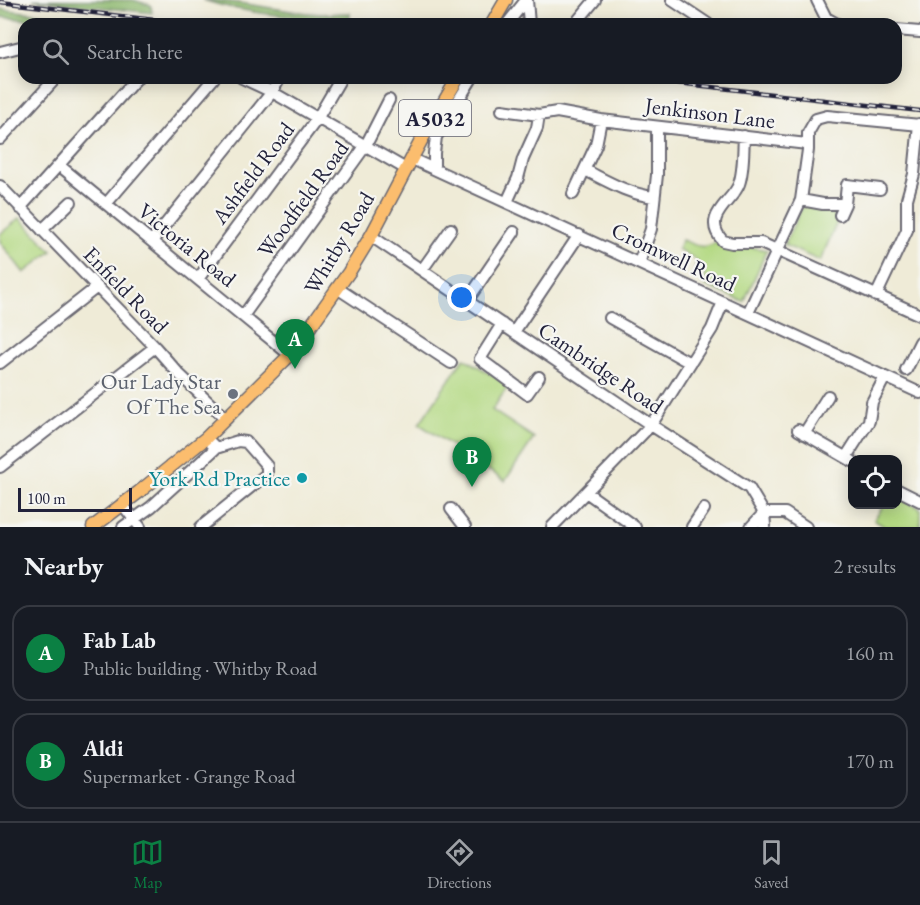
<!DOCTYPE html>
<html lang="en">
<head>
<meta charset="utf-8">
<style>
  body { margin:0; font-family:"EB Garamond",serif; background:#242831; color:#f1f3f6 }
  .controls { position:absolute; right:18px; bottom:18px; display:grid; overflow:hidden; border-radius:12px; box-shadow:0 3px 15px #0003 }
  .controls button { width:54px; height:54px; display:grid; place-items:center; padding:0; border:0; border-bottom:2px solid #363941; background:#171b24; color:#f1f3f6; font:30px sans-serif }
  .scale { position:absolute; left:18px; bottom:15px; width:114px; box-sizing:border-box; padding-left:6px; border:3px solid #22223b; border-top:0; font-size:16px; line-height:21px; white-space:nowrap; color:#22223b; -webkit-text-stroke:4px #f6f6f2; paint-order:stroke }
  .you { position:absolute; left:462px; top:298px; width:21px; height:21px; margin:-15px; border:4px solid #fff; border-radius:50%; background:#1a73e8; box-shadow:0 0 0 9px #1a73e833 }
  .badge { display:grid; place-items:center; width:39px; height:39px; border-radius:50%; background:#0b8043; color:#fff; font-size:20px; font-weight:700 }
  .pin { position:absolute; translate:-50% -50px; filter:drop-shadow(0 2px 3px #0008) }
  .pin::after { content:''; position:absolute; top:32px; width:21px; height:18px; background:inherit; clip-path:polygon(0 0,100% 0,50% 100%) }
  .list { margin:0; padding:0; list-style:none }
  h2 { display:flex; justify-content:space-between; align-items:center; height:78px; margin:0; padding:0 24px; font-size:26px }
  h2 small { font-size:20px; font-weight:400; color:#9ea1a6 }
  .list li { display:grid; grid-template-columns:39px 1fr auto; gap:18px; align-items:center; box-sizing:border-box; height:96px; margin:0 12px 12px; padding:0 12px; border:2px solid #363941; border-radius:18px }
  .list b { display:block; font-size:22px; white-space:nowrap }
  .list p { margin:0; font-size:20px; white-space:nowrap; color:#9ea1a6 }
  .list em { font-size:20px; font-style:normal; color:#9ea1a6 }
  .icon { flex:none; width:33px; height:33px; fill:none; stroke:currentColor; stroke-width:2; stroke-linecap:round; stroke-linejoin:round }
  .map { position:relative; flex:none; width:920px; height:527px; overflow:hidden }
  .search { position:absolute; background:#171b24; box-shadow:0 3px 15px #0003; left:18px; right:18px; top:18px; height:66px; display:flex; align-items:center; gap:15px; box-sizing:border-box; padding:0 21px; border-radius:18px; color:#9ea1a6; font-size:22px }
  .sheet { height:294px; background:#171b24 }
  nav { display:flex; justify-content:space-around; align-items:center; box-sizing:border-box; height:84px; border-top:2px solid #363941; background:#171b24; font-size:16px; color:#9ea1a6 }
  nav a { display:grid; justify-items:center; gap:3px }
  nav .on { color:#0b8043 }
  .map>svg:first-child { display:block }
  .green { fill:#b4d983; stroke:#6b7e5f; stroke-width:1.5 }
  .forest { fill:#8fb971; stroke:#586e56; stroke-width:1.5 }
  .lines { fill:none; stroke-linecap:round; stroke-linejoin:round }
  .minor-casing { stroke:#6a6872; stroke-width:14 }
  .major-casing { stroke:#6a6872; stroke-width:15 }
  .minor { stroke:#fff; stroke-width:10 }
  .major { stroke:#fbbd6e; stroke-width:12 }
  .rail-casing { stroke:#22223b; stroke-width:4.5 }
  .rail { stroke:#f6f6f2; stroke-width:2; stroke-dasharray:7; stroke-linecap:butt }
  .worship-dot { fill:#6b7280; stroke:#f6f6f2; stroke-width:2 }
  .culture-dot { fill:#0f9aa8; stroke:#f6f6f2; stroke-width:2 }
  .labels { text-anchor:middle; dominant-baseline:central; stroke-width:4.5; stroke-linejoin:round; paint-order:stroke }
  .shield { fill:#f6f6f2; stroke:#626272; stroke-width:1.5 }
  .shield-label { font-size:21px; font-weight:bold; fill:#22223b }
  .street-label { font-size:22px; fill:#22223b; stroke:#f6f6f2 }
  .worship-label { font-size:22px; fill:#5b616d; stroke:#f6f6f2; text-anchor:end }
  .culture-label { font-size:22px; fill:#0d838f; stroke:#f6f6f2; text-anchor:end }
</style>
</head>
<body>
<div class="map">
<svg width="920" height="527" viewBox="0 0 920 527">
  <rect width="100%" height="100%" fill="#f6f6f2"/>
  <filter id="ink" filterUnits="userSpaceOnUse"><feTurbulence type="fractalNoise" baseFrequency=".0167" numOctaves="2"/><feDisplacementMap in="SourceGraphic" scale="12" xChannelSelector="R" yChannelSelector="G"/><feConvolveMatrix kernelMatrix="1 2 1 2 8 2 1 2 1" color-interpolation-filters="sRGB"/></filter>
  <filter id="wash" filterUnits="userSpaceOnUse"><feTurbulence type="fractalNoise" baseFrequency=".008" numOctaves="4" result="noise"/><feDisplacementMap in="SourceGraphic" scale="24" xChannelSelector="R" yChannelSelector="G"/><feGaussianBlur stdDeviation="1.35" result="paint"/><feColorMatrix in="noise" values="0 0 0 0 0 0 0 0 0 0 0 0 0 0 0 0 0 1.4 0 .05"/><feComposite in="paint" operator="in"/></filter>
  <g filter="url(#wash)">
    <rect width="100%" height="100%" fill="#efebd7"/>
    <!-- green -->
    <path class="green" d="M803,205l32,4 -2,6 6,3 -19,43 -36,-16z
      M20,218l32,33 -28,22 -24,-31v-8z
      M682,240c14,5 22,11 35,1l50,9 -23,52 -42,-18 4,-8 -11,-7 2,-9 -19,-11z
      M464,358l45,27 -17,25 42,28 -29,43 -86,-57z
      M898,497l22,11v19h-35l-11,-7 10,-15h14z"/>
    <!-- forest -->
    <path class="forest" d="M33,0h100l18,5 1,8z
      M203,0c36,0 69,10 105,13 14,2 28,0 42,0v6c-44,1 -105,-5 -147,-19z
      M0,9l116,14 11,1h-58l-69,-7z"/>
  </g>
  <g filter="url(#ink)">
    <g class="lines">
      <!-- minor casing -->
      <g class="minor-casing">
        <path id="minor" d="M527,0l2,24
          M672,0l36,24
          M817,0l9,18 11,6
          M507,24l19,-24
          M575,24l20,-24
          M896,30l24,2
          M0,52l24,-6
          M242,78l30,14 134,77
          M502,110l37,5 18,-3 44,8 206,24
          M744,136c-1,15 0,34 -5,48 -6,18 -39,32 -16,57l9,2h29l159,72
          M0,139l56,-61
          M412,159l508,234
          M60,166l230,189
          M434,169v-16l2,-16 36,-59
          M585,170c22,11 43,24 69,27
          M0,186l155,161 24,27 47,45
          M573,194l23,-49 5,-25
          M801,200l7,-50v-17l8,-14 11,-3 93,9
          M507,202l11,-24 5,-19 14,-31 2,-13
          M106,204l108,-126
          M20,208l117,-130
          M840,215l5,-11
          M42,230l29,-28
          M371,236l280,189 98,63 15,25 1,12 -1,2
          M152,241l120,-149 8,-14
          M639,263l12,-34 6,-54v-48
          M422,270l29,-41
          M198,279l119,-160 24,-41
          M337,288l114,75
          M876,296l31,-66v-31l7,-25 5,-50
          M467,301l47,-69
          M748,313l53,-113 22,4h22l2,-19 33,4
          M243,316l123,-171 23,-45
          M610,318l80,45
          M502,324l-22,35 47,35 12,-17
          M514,332l65,-97
          M0,363l97,-76
          M906,370l14,-28
          M798,430l54,31
          M804,434l24,-38
          M846,457l23,-36 3,-19 13,-25
          M0,467l155,-120
          M898,490l22,11
          M586,492l49,35
          M122,504l18,23
          M451,509l14,18
          M764,513h21l21,14
          M123,527l28,-20 65,-59
          M201,527l66,-53v-8l-21,-24 -8,-1 -22,7 -10,-10
          M552,527l99,-102 61,-96 11,-27
          M692,527l12,-18
          M751,527l13,-14"/>
      </g>
      <!-- major casing -->
      <g class="major-casing">
        <path id="major" d="M492,24l14,-24
          M93,527l46,-35 67,-54 84,-83 59,-83 22,-36 51,-97 36,-61"/>
      </g>
      <!-- minor -->
      <use href="#minor" class="minor"/>
      <!-- major -->
      <use href="#major" class="major"/>
      <!-- rail casing -->
      <g class="rail-casing">
        <path id="rail" d="M0,2l189,22
          M634,78l286,33"/>
      </g>
      <!-- rail -->
      <use href="#rail" class="rail"/>
    </g>
  </g>
  <!-- markers -->
  <circle class="worship-dot" cx="233" cy="394" r="6"/>
  <circle class="culture-dot" cx="302" cy="478" r="6"/>
  <g class="labels">
    <!-- shield labels -->
    <rect class="shield" x="399" y="100" width="72" height="36" rx="4.5"/>
    <g class="shield-label">
      <text x="435" y="118">A5032</text>
    </g>
    <!-- street labels -->
    <g class="street-label">
      <text transform="translate(710 113) rotate(7)">Jenkinson Lane</text>
      <text transform="translate(253 173) rotate(-53)">Ashfield Road</text>
      <text transform="translate(303 199) rotate(-54)">Woodfield Road</text>
      <text transform="translate(339 243) rotate(-59)">Whitby Road</text>
      <text transform="translate(187 245) rotate(39)">Victoria Road</text>
      <text transform="translate(674 257) rotate(25)">Cromwell Road</text>
      <text transform="translate(126 290) rotate(46)">Enfield Road</text>
      <text transform="translate(601 368) rotate(34)">Cambridge Road</text>
    </g>
    <!-- worship labels -->
    <g class="worship-label">
      <text x="221" y="381">Our Lady Star<tspan x="221" dy="25">Of The Sea</tspan></text>
    </g>
    <!-- culture labels -->
    <g class="culture-label">
      <text x="290" y="478">York Rd Practice</text>
    </g>
  </g>
</svg>
<div class="controls">
<button><svg class="icon" aria-label="locate" viewBox="0 0 24 24"><circle cx="12" cy="12" r="6"/><path d="M12 2v4M12 18v4M2 12h4M18 12h4"/></svg></button>
</div>
<div class="scale">100 m</div>
<div class="you"></div>
<div class="pin badge" style="left:295px;top:369px">A</div>
<div class="pin badge" style="left:472px;top:487px">B</div>
<div class="search"><svg class="icon" aria-label="search" viewBox="0 0 24 24"><circle cx="10" cy="10" r="6"/><path d="M15 15l6 6"/></svg>Search here</div>
</div>
<section class="sheet">
<h2>Nearby<small>2 results</small></h2>
<ul class="list">
<li><span class="badge">A</span><div><b>Fab Lab</b><p>Public building · Whitby Road</p></div><em>160 m</em></li>
<li><span class="badge">B</span><div><b>Aldi</b><p>Supermarket · Grange Road</p></div><em>170 m</em></li>
</ul>
</section>
<nav>
<a class="on"><svg class="icon" aria-label="map" viewBox="0 0 24 24"><path d="M3 6l6-2 6 2 6-2v14l-6 2-6-2-6 2zM9 4v14M15 6v14"/></svg>Map</a>
<a><svg class="icon" aria-label="directions" viewBox="0 0 24 24"><path d="M12 3l9 9-9 9-9-9zM9 14v-3h6M13 9l2 2-2 2"/></svg>Directions</a>
<a><svg class="icon" aria-label="saved" viewBox="0 0 24 24"><path d="M7 4h10v16l-5-4-5 4z"/></svg>Saved</a>
</nav>
</body>
</html>
